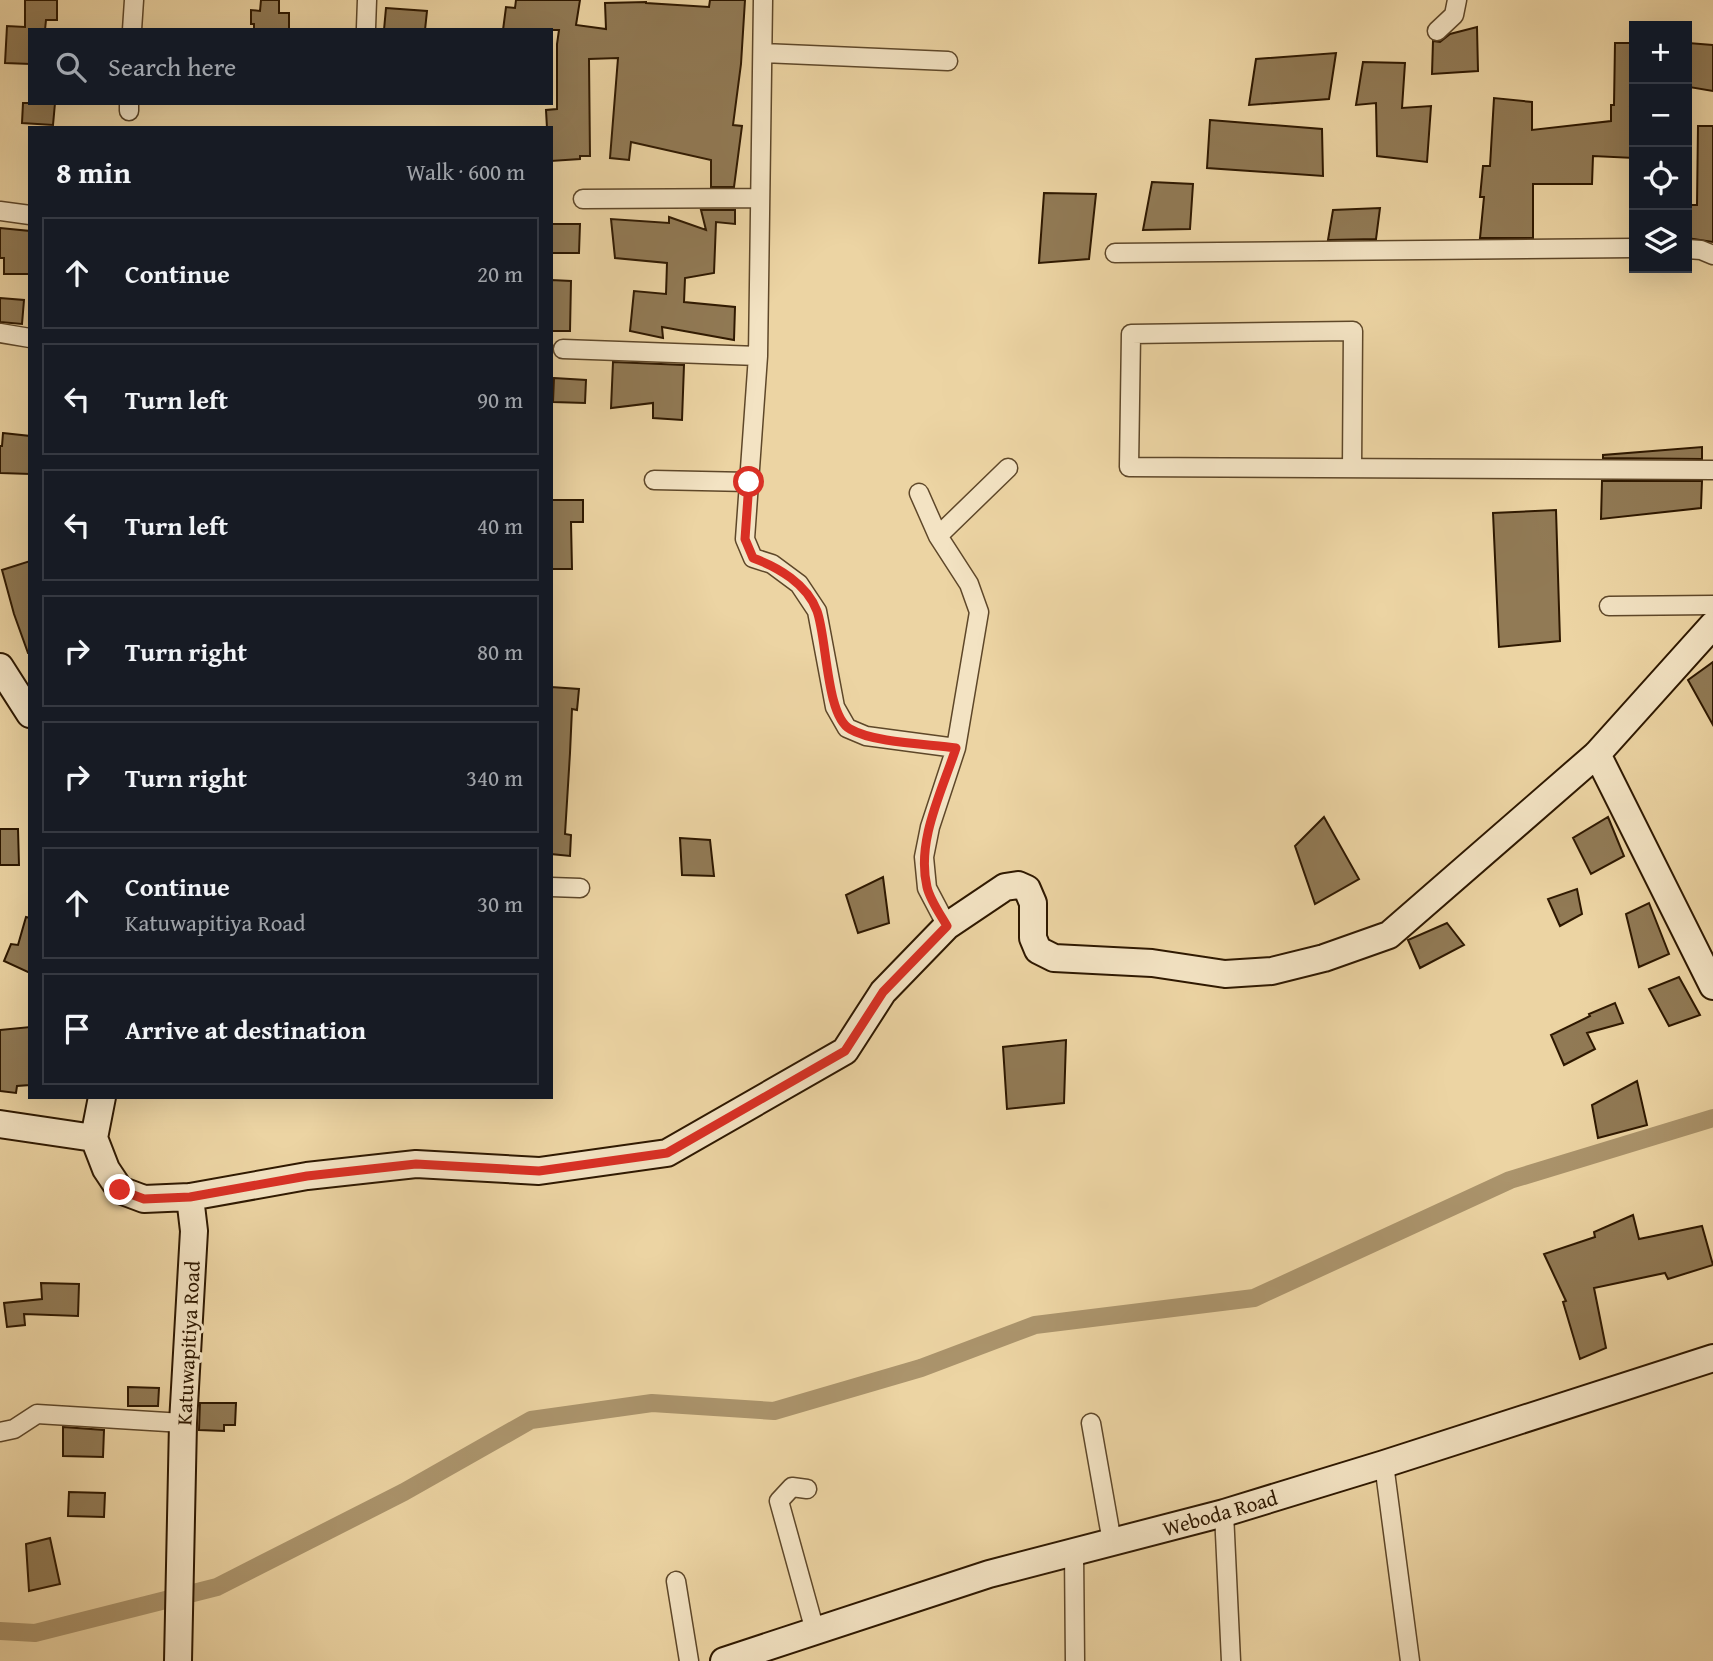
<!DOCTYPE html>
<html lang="en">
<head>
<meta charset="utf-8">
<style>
  body { margin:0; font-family:"Gentium Book Plus",serif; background:#242831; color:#f1f3f6 }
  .controls { position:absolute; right:21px; top:21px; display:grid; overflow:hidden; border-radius:0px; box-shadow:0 7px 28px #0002 }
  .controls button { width:63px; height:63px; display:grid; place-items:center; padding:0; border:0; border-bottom:2px solid #363941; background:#171b24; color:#f1f3f6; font:35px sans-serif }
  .stop { position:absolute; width:21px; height:21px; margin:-16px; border:5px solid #d93025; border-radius:50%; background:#fff }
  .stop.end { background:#d93025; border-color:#fff; box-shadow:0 2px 7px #0008 }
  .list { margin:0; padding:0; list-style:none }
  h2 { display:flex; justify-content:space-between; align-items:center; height:91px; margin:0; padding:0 28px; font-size:30px }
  h2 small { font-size:23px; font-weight:400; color:#9ea1a6 }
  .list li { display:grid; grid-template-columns:46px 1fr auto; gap:21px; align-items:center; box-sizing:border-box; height:112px; margin:0 14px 14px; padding:0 14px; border:2px solid #363941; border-radius:0px }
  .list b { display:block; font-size:26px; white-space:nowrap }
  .list p { margin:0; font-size:23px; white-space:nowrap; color:#9ea1a6 }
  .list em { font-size:23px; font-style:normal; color:#9ea1a6 }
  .icon { flex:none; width:38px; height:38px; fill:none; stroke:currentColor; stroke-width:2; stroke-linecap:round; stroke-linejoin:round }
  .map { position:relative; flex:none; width:1713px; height:1661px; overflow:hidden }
  .search { position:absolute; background:#171b24; box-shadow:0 7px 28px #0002; left:28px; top:28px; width:525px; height:77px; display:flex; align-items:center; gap:18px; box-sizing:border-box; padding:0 24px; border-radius:0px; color:#9ea1a6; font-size:26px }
  .panel { position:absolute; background:#171b24; box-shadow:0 7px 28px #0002; left:28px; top:126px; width:525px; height:973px; border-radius:0px }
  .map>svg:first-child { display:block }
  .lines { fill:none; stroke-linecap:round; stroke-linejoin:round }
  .canal { stroke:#ab946c; stroke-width:18 }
  .building { fill:#917a55; stroke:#2e1800; stroke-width:2 }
  .street-casing { stroke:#5e4729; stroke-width:21 }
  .secondary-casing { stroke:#2e1800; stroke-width:30 }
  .street { stroke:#f3e3c3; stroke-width:18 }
  .secondary { stroke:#f3e3c3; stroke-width:26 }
  .route { stroke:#d93025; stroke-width:9 }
  .labels { text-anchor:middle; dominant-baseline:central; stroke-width:6; stroke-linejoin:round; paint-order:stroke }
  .street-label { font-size:21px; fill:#2e1800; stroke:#f3e3c3 }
</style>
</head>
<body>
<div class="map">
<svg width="1713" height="1661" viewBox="0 0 1713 1661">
  <rect width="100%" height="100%" fill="#ecd4a3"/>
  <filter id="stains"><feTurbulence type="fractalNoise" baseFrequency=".00286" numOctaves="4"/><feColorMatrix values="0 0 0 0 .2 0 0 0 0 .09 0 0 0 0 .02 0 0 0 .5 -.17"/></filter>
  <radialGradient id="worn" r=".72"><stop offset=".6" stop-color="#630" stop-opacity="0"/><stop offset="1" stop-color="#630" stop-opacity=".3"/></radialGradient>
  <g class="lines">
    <!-- canal -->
    <path class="canal" d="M0,1631l35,2 182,-46 187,-95 127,-72 121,-17 122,8 147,-43 114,-43 219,-27 256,-118 203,-62"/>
  </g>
  <!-- building -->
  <path class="building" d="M25,0h32v20h-11l-1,10h-15v34l-25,-1 2,-37 18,1z
    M261,0h18v13h10v17h-35v-6h-3v-14l9,1z
    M516,0h64l-4,25 30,4 -1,-26 41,-1v1l63,4 1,-7h35l-4,64 -8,61 9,1 -8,61h-23v-27l-80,-18 -2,18 -19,-2 8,-100 -29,1 1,97h-10v3l-29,2v-33h-4l-1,-18 11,-1v-65l2,-14h-56l3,-23 9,1z
    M386,8l41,3 -2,19h-41z
    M1477,27l1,44 -46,3 1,-33 7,1 10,-8z
    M1615,43h16l-1,63h4v52l-41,-2 -1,28h-59v54h-53l4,-41h-4l3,-31h7l4,-68 38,4v28l79,-9v-16h3z
    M1688,43l25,2v46l-24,-4z
    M1336,53l-7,46 -80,6 7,-46z
    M1363,62l42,1 -3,45 29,-2 -4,56 -50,-6 -1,-53 -20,2z
    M23,103h32l-2,22 -31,-2z
    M1210,120l112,9 1,47 -116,-8z
    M1698,126h15v116l-26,-4v-33h10z
    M1152,182l41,2 -3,45 -47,1z
    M1044,193l52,1 -7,65 -50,4z
    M1380,208l-4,31 -48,1 5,-30z
    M701,210h34v14l-19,-2 -2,51 -29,5 -1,24 51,5 -1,33 -72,-13 1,11 -33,-7 4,-40 32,3 1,-31 -52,-5 -4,-39 58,4v-6l37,13z
    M552,224h28l-1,29h-27z
    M0,228l30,3v43h-26v-16h-4z
    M551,280l20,1 -1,50h-19z
    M0,298l24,2 -2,24 -22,-2z
    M613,362l71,3 -2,55 -29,-2v-15l-42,5z
    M554,378l32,2 -1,23 -32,-1z
    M3,433l27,3v38l-30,-1v-27h2z
    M1702,447v12l-99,-1v-3z
    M1602,481h100l-1,27 -100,11z
    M551,500h32v22h-12l1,47h-21z
    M1556,510l4,131 -61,6 -6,-134z
    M30,561v92h-2l-14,-39 -12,-44z
    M1713,662v63l-25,-45z
    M551,687l28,2 -2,21 -5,-1 -2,44 -5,81 6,1 -1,21 -19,-2z
    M1324,817l35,62 -44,25 -20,-58z
    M1608,817l16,39 -33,18 -18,-36z
    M0,829h18l1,36h-19z
    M680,838l30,2 4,36 -32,-1z
    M883,877l6,46 -31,10 -12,-38z
    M1577,889l5,25 -22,12 -12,-27z
    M1649,903l20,51 -30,13 -13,-53z
    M26,917l4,1v55l-26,-12 7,-17 7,1z
    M1447,923l17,22 -44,23 -12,-28z
    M1679,977l21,38 -31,11 -20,-37z
    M1615,1003l8,20 -36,10 8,16 -31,16 -13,-30 39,-19 -1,-2z
    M30,1027v58l-13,1 -1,7 -16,-2v-61z
    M1066,1040l-2,63 -57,6 -4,-62z
    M1637,1081l10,44 -49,13 -6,-33z
    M1633,1215l6,24 63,-13 11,39 -45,14 -3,-6 -71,15 12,60 -26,11 -17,-57 3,-1 -22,-47 51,-17 -1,-5z
    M41,1283l38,1 -1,32 -54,-2 1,11 -18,2 -3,-24 38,-4z
    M128,1387l31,1 -1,18h-30z
    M200,1403h36l-1,22h-11v6l-25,-1z
    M63,1427l41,3 -1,27 -40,-1z
    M69,1492l36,1 -1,24 -36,-1z
    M50,1538l10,46 -31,7 -3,-47z"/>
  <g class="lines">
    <!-- street casing -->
    <g class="street-casing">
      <path id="street" d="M763,0l-5,356 -13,183 8,19 19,6 27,20 18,27 18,96 12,21 19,8 90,12
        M366,28l1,-28
        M132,30l2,-30
        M1437,31l17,-16 3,-15
        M763,53l185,8
        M129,111v-8
        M583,199l177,-1
        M0,211l30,4
        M1687,249l14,1 12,5
        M1115,253l519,-5
        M0,333l30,5
        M563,349l195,7
        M1352,468l1,-137 -222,3 -2,133 584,3
        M654,480l95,2
        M919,493l19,43 31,48 10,28 -23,136 -26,79 -6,30 3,31 20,38
        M938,536l70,-68
        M1609,606l104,-1
        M551,887l29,1
        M1091,1423l21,119
        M0,1432l14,-3 23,-15 146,9
        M1384,1464l26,197
        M807,1489l-15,-2 -13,14 36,130
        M1224,1513l7,148
        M1074,1552l1,109
        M676,1581l13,80"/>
    </g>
    <!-- secondary casing -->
    <g class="secondary-casing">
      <path id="secondary" d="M0,667l30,47
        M1597,754l116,232
        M102,1097l-8,41 12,31 14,21 24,9 46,-2 117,-21 109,-12 123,7 128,-18 178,-102 38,-59 64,-66 58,-39 13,-2 9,4 6,14v35l5,12 16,8 98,5 73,11 47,-3 52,-13 65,-23 208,-181 116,-129
        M0,1124l94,14
        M178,1661l5,-238 11,-192 -4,-34
        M724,1661l265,-87 235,-61 160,-49 329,-106"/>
    </g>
    <!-- street -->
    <use href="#street" class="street"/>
    <!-- secondary -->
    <use href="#secondary" class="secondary"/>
  </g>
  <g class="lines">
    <!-- route -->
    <path class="route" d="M120,1190l24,9 46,-2 117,-21 109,-12 123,7 128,-18 178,-102 38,-59 64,-66c-7,-12 -17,-26 -20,-39 -11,-46 15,-96 29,-139 -28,-4 -82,-5 -106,-19 -24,-13 -23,-91 -33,-118 -10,-27 -39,-44 -64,-53l-8,-19 4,-57"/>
  </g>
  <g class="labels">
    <!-- street labels -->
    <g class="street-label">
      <text transform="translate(188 1343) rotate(-87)">Katuwapitiya Road</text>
      <text transform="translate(1220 1513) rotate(-16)">Weboda Road</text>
    </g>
  </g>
  <rect width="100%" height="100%" filter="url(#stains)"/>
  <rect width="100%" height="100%" fill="url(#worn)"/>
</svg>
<div class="controls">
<button>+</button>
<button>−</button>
<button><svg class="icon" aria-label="locate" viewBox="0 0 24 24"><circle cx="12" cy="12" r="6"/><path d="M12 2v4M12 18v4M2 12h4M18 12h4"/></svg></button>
<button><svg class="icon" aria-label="layers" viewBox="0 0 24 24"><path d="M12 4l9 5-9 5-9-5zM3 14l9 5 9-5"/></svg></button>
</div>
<div class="stop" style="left:749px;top:482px"></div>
<div class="stop end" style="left:120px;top:1190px"></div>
<div class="search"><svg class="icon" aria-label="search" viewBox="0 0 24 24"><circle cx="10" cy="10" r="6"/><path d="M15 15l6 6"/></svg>Search here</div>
<section class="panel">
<h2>8 min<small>Walk · 600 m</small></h2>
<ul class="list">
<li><svg class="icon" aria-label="ahead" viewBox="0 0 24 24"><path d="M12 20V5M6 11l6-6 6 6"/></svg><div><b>Continue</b></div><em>20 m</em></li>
<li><svg class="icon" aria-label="left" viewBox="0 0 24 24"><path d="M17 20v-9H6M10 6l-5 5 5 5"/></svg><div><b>Turn left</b></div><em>90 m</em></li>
<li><svg class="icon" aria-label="left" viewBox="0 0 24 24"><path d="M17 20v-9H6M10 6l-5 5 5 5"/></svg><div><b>Turn left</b></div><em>40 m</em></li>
<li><svg class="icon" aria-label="right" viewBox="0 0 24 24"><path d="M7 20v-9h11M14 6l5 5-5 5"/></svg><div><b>Turn right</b></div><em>80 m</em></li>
<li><svg class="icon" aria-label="right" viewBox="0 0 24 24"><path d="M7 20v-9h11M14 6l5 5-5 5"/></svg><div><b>Turn right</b></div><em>340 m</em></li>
<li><svg class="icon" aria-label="ahead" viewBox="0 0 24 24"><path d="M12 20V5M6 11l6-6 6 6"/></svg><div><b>Continue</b><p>Katuwapitiya Road</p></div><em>30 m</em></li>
<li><svg class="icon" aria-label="arrive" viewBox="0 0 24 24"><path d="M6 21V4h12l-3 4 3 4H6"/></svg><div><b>Arrive at destination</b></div></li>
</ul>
</section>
</div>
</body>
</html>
